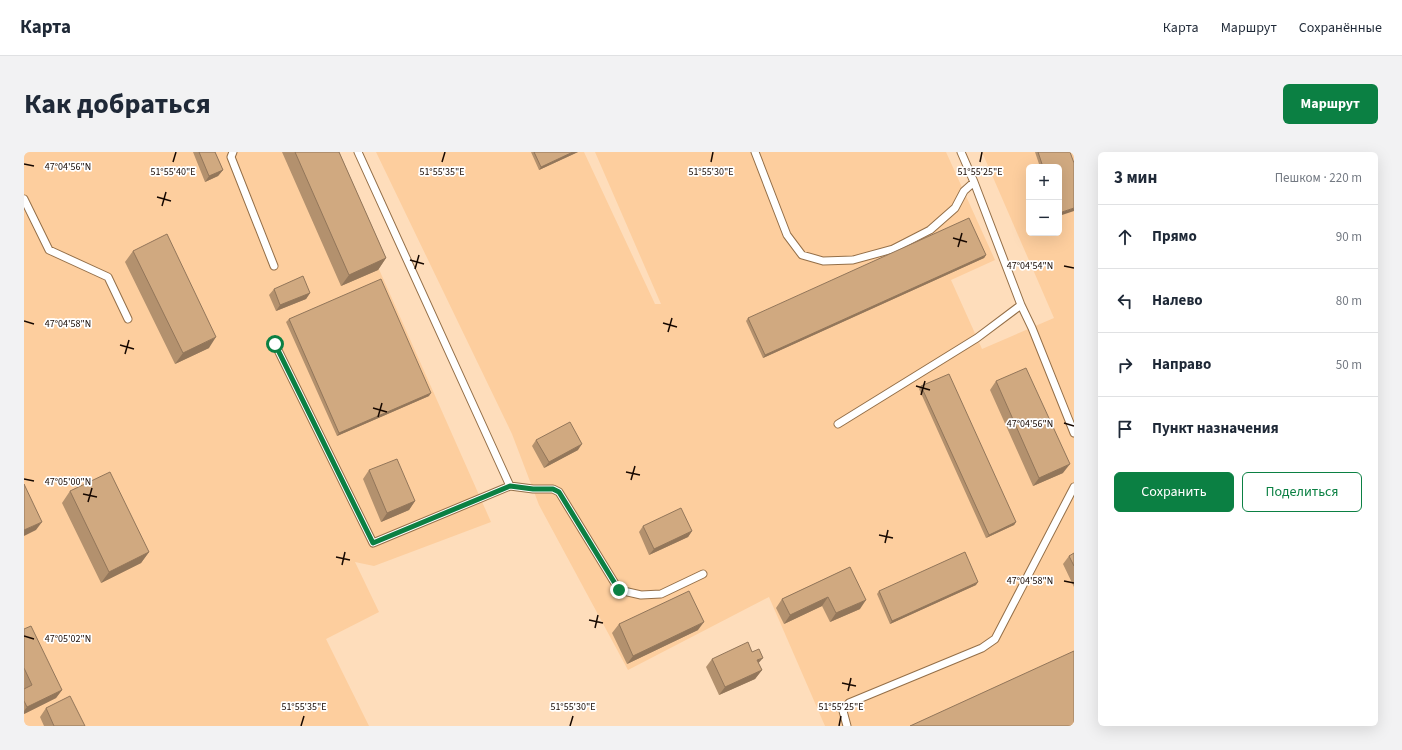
<!DOCTYPE html>
<html lang="ru">
<head>
<meta charset="utf-8">
<style>
  body { margin:0; font-family:"Source Sans 3",sans-serif; background:#f2f2f3; color:#1f2937 }
  .controls { position:absolute; right:12px; top:12px; display:grid; overflow:hidden; border-radius:6px; box-shadow:0 4px 16px #0002 }
  .controls button { width:36px; height:36px; display:grid; place-items:center; padding:0; border:0; border-bottom:1px solid #e0e1e3; background:#fff; color:#1f2937; font:20px sans-serif }
  .stop { position:absolute; width:12px; height:12px; margin:-9px; border:3px solid #0b8043; border-radius:50%; background:#fff }
  .stop.end { background:#0b8043; border-color:#fff; box-shadow:0 1px 4px #0008 }
  .list { margin:0; padding:0; list-style:none }
  h2 { display:flex; justify-content:space-between; align-items:center; height:52px; margin:0; padding:0 16px; font-size:17px }
  h2 small { font-size:13px; font-weight:400; color:#747a83 }
  .list li { display:grid; grid-template-columns:26px 1fr auto; gap:12px; align-items:center; box-sizing:border-box; height:64px; padding:0 16px; border-top:1px solid #e0e1e3 }
  .list b { display:block; font-size:15px; white-space:nowrap }
  .list em { font-size:13px; font-style:normal; color:#747a83 }
  .actions { display:flex; gap:8px; padding:12px 16px }
  .actions a { flex:1; padding:9px 0; border:1px solid #0b8043; border-radius:6px; text-align:center; font-size:14px; color:#0b8043 }
  .actions .main { background:#0b8043; color:#fff }
  .icon { flex:none; width:22px; height:22px; fill:none; stroke:currentColor; stroke-width:2; stroke-linecap:round; stroke-linejoin:round }
  .map { position:relative; flex:none; width:1050px; height:574px; overflow:hidden; border-radius:6px }
  header { display:flex; align-items:center; gap:24px; box-sizing:border-box; height:56px; padding:0 20px; background:#fff; border-bottom:1px solid #e0e1e3 }
  header strong { font-size:19px }
  nav { display:flex; gap:22px; margin-inline-start:auto; font-size:14px }
  .intro { display:flex; align-items:center; justify-content:space-between; box-sizing:border-box; height:96px; padding:0 24px }
  h1 { margin:0; font-size:28px }
  .button { padding:10px 18px; border-radius:6px; background:#0b8043; color:#fff; font-size:14px; font-weight:700 }
  main { display:flex; gap:24px; padding:0 24px }
  aside { flex:1; background:#fff; border-radius:6px; box-shadow:0 4px 16px #0002 }
  .map>svg:first-child { display:block }
  .built { fill:#fdce9e; fill-rule:evenodd }
  .lines { fill:none; stroke-linecap:round; stroke-linejoin:round }
  .lane-casing { stroke:#946f48; stroke-width:9 }
  .lane { stroke:#fff; stroke-width:7 }
  .wall { fill:#b3916e }
  .shaded-wall { fill:#92765a }
  .building { fill:#d0a980; stroke:#92765a }
  .route { stroke:#0b8043; stroke-width:5 }
  .ticks { fill:none; stroke:#160800; stroke-width:1.5 }
  .ticks-label { font-size:10px; text-anchor:middle; fill:#160800; stroke:#fff; stroke-width:3.5; stroke-linejoin:round; paint-order:stroke }
</style>
</head>
<body>
<header>
<strong>Карта</strong>
<nav><a>Карта</a><a>Маршрут</a><a>Сохранённые</a></nav>
</header>
<div class="intro"><h1>Как добраться</h1><a class="button">Маршрут</a></div>
<main>
<div class="map">
<svg width="1050" height="574" viewBox="0 0 1050 574">
  <rect width="100%" height="100%" fill="#feddbb"/>
  <!-- built -->
  <path class="built" d="M0,0h303l164,370 -117,44 -19,-4 24,50 -53,27 43,87h-345z
    M352,0h208l71,152h6l-66,-152h351l49,108 -44,20 31,69 72,-31 -72,-166h92v574h-249l-56,-129 -141,73 -89,-165 -27,-71zM1005,15h30v66h-30z"/>
  <g class="lines">
    <!-- lane casing -->
    <g class="lane-casing">
      <path id="lane" d="M209,0l-2,5 43,109
        M731,0l32,83 15,20 21,6 30,-1 40,-11 37,-19 25,-22 9,-17 10,-9
        M0,47l25,51 59,27 20,42
        M997,153l11,23 42,105
        M251,192l98,199 137,-57 -152,-334
        M814,272l139,-86 44,-33 -47,-123 -13,-30
        M486,334l23,3h20l6,3 60,98 22,5 20,-1 42,-20
        M823,574l-4,-15 6,-8 133,-55 13,-9 79,-152"/>
    </g>
    <!-- lane -->
    <use href="#lane" class="lane"/>
  </g>
  <!-- wall -->
  <path class="wall" d="M169,0h22l8,18 -5,6 -13,6z
    M258,0h57l47,106 -8,12 -37,16z
    M507,0h47l-39,18z
    M1011,0h35l-11,15h-19z
    M109,99l76,97 -34,16 -50,-102z
    M962,103l-2,3 -221,100 -17,-37 2,-3z
    M250,137l36,4 -4,6 -30,12 -7,-16z
    M265,167l140,77 -92,40 -51,-114z
    M972,229l67,92 -30,13 -43,-96z
    M897,234l95,136 -2,3 -28,13 -67,-149z
    M512,288l42,10 -34,18 -12,-22z
    M345,318l46,31 -6,9 -28,12 -18,-43z
    M46,339l79,61 -8,11 -40,20 -39,-80z
    M619,374l49,5 -4,6 -39,18 -10,-23z
    M1050,401v34l-11,-23 6,-8z
    M826,415l10,42 -30,13 -8,-16 -38,18 -8,-16 6,-9z
    M952,433l-86,39 -13,-30 2,-3z
    M595,472l79,6 -71,34 -15,-31z
    M0,477l38,61 -6,8 -32,16z
    M688,507l46,4 4,7 -7,9 -36,16 -13,-28z
    M22,556l39,18h-41l-4,-9z"/>
  <!-- shaded-wall -->
  <path class="shaded-wall" d="M549,0h5l-39,18 2,-3z
    M199,18l-5,6 -13,6 4,-6z
    M1050,56v3l-15,5v-3z
    M962,103l-2,3 -221,100 2,-3z
    M362,106l-8,12 -37,16 8,-11z
    M286,141l-4,6 -30,12 4,-6z
    M192,185l-7,11 -34,16 8,-11z
    M407,241l-2,3 -92,40 2,-3z
    M558,292l-4,6 -34,18 5,-6z
    M1046,312l-7,9 -30,13 6,-8z
    M391,349l-6,9 -28,12 6,-9z
    M18,370l-6,8 -12,6v-6z
    M992,370l-2,3 -28,13 3,-3z
    M668,379l-4,6 -39,18 5,-6z
    M125,400l-8,11 -40,20 8,-11z
    M954,430l-2,3 -86,39 2,-3z
    M804,445l-6,9 -38,18 6,-9z
    M842,448l-6,9 -30,13 6,-9z
    M680,470l-6,8 -71,34 6,-8z
    M739,506l-7,8 1,-6z
    M738,518l-7,9 -36,16 6,-8z
    M38,538l-6,8 -32,16v-3l3,-4z"/>
  <!-- building -->
  <path class="building" d="M175,0h16l8,18 -14,6z
    M271,0h44l47,106 -37,17z
    M510,0h39l-32,15z
    M1014,0h32l4,11v45l-15,5v-46h-16z
    M945,66l17,37 -221,100 -17,-37z
    M143,82l49,103 -33,16 -50,-102z
    M279,124l7,17 -30,12 -6,-16z
    M357,127l50,114 -92,40 -50,-114z
    M1002,216l44,96 -31,14 -43,-97z
    M925,222l67,148 -27,13 -68,-149z
    M546,270l12,22 -33,18 -13,-22z
    M373,307l18,42 -28,12 -18,-43z
    M86,320l39,80 -40,20 -39,-81z
    M0,332l18,38 -18,8z
    M657,356l11,23 -38,18 -11,-23z
    M941,400l13,30 -86,39 -13,-30z
    M1050,401v13l-5,-10z
    M826,415l16,33 -30,13 -8,-16 -38,18 -8,-16z
    M665,439l15,31 -71,34 -14,-32z
    M7,474l31,64 -35,17 -3,-6v-12l8,-4 -8,-17v-39z
    M724,490l4,10 7,-3 4,9 -6,2 5,10 -37,17 -13,-28z
    M1050,499v75h-164z
    M46,544l15,30h-31l-8,-18z"/>
  <g class="lines">
    <!-- route -->
    <path class="route" d="M251,192l98,199 137,-57 23,3h20l6,3 60,98"/>
  </g>
  <!-- ticks -->
  <path class="ticks" d="M149,10l3,-10M418,10l3,-10M687,10l2,-10M956,10l2,-10M0,12l10,2M133,45l14,4M138,54l4,-14M929,86l14,4M934,95l4,-14M386,108l14,4M1040,114l10,2M391,117l4,-14M0,169l10,3M639,171l14,4M644,180l4,-14M96,193l14,4M101,202l4,-14M892,234l14,4M897,243l4,-14M349,256l14,4M354,265l4,-14M1040,271l10,3M602,320l14,3M0,327l10,2M607,328l4,-14M59,342l14,3M64,350l4,-14M855,383l14,3M861,391l3,-13M312,405l14,3M318,413l3,-13M1040,429l10,2M565,468l14,3M571,476l3,-13M0,484l10,3M818,531l14,3M824,539l3,-13M277,574l3,-10M546,574l3,-10M815,574l2,-10"/>
  <g class="ticks-label">
    <text x="44" y="18">47°04'56"N</text>
    <text x="149" y="23">51°55'40"E</text>
    <text x="418" y="23">51°55'35"E</text>
    <text x="687" y="23">51°55'30"E</text>
    <text x="956" y="23">51°55'25"E</text>
    <text x="1006" y="117">47°04'54"N</text>
    <text x="44" y="175">47°04'58"N</text>
    <text x="1006" y="275">47°04'56"N</text>
    <text x="44" y="333">47°05'00"N</text>
    <text x="1006" y="432">47°04'58"N</text>
    <text x="44" y="490">47°05'02"N</text>
    <text x="280" y="558">51°55'35"E</text>
    <text x="549" y="558">51°55'30"E</text>
    <text x="817" y="558">51°55'25"E</text>
  </g>
</svg>
<div class="controls">
<button>+</button>
<button>−</button>
</div>
<div class="stop" style="left:251px;top:192px"></div>
<div class="stop end" style="left:595px;top:438px"></div>
</div>
<aside>
<h2>3 мин<small>Пешком · 220 m</small></h2>
<ul class="list">
<li><svg class="icon" aria-label="ahead" viewBox="0 0 24 24"><path d="M12 20V5M6 11l6-6 6 6"/></svg><div><b>Прямо</b></div><em>90 m</em></li>
<li><svg class="icon" aria-label="left" viewBox="0 0 24 24"><path d="M17 20v-9H6M10 6l-5 5 5 5"/></svg><div><b>Налево</b></div><em>80 m</em></li>
<li><svg class="icon" aria-label="right" viewBox="0 0 24 24"><path d="M7 20v-9h11M14 6l5 5-5 5"/></svg><div><b>Направо</b></div><em>50 m</em></li>
<li><svg class="icon" aria-label="arrive" viewBox="0 0 24 24"><path d="M6 21V4h12l-3 4 3 4H6"/></svg><div><b>Пункт назначения</b></div></li>
</ul>
<div class="actions"><a class="main">Сохранить</a><a>Поделиться</a></div>
</aside>
</main>
</body>
</html>
